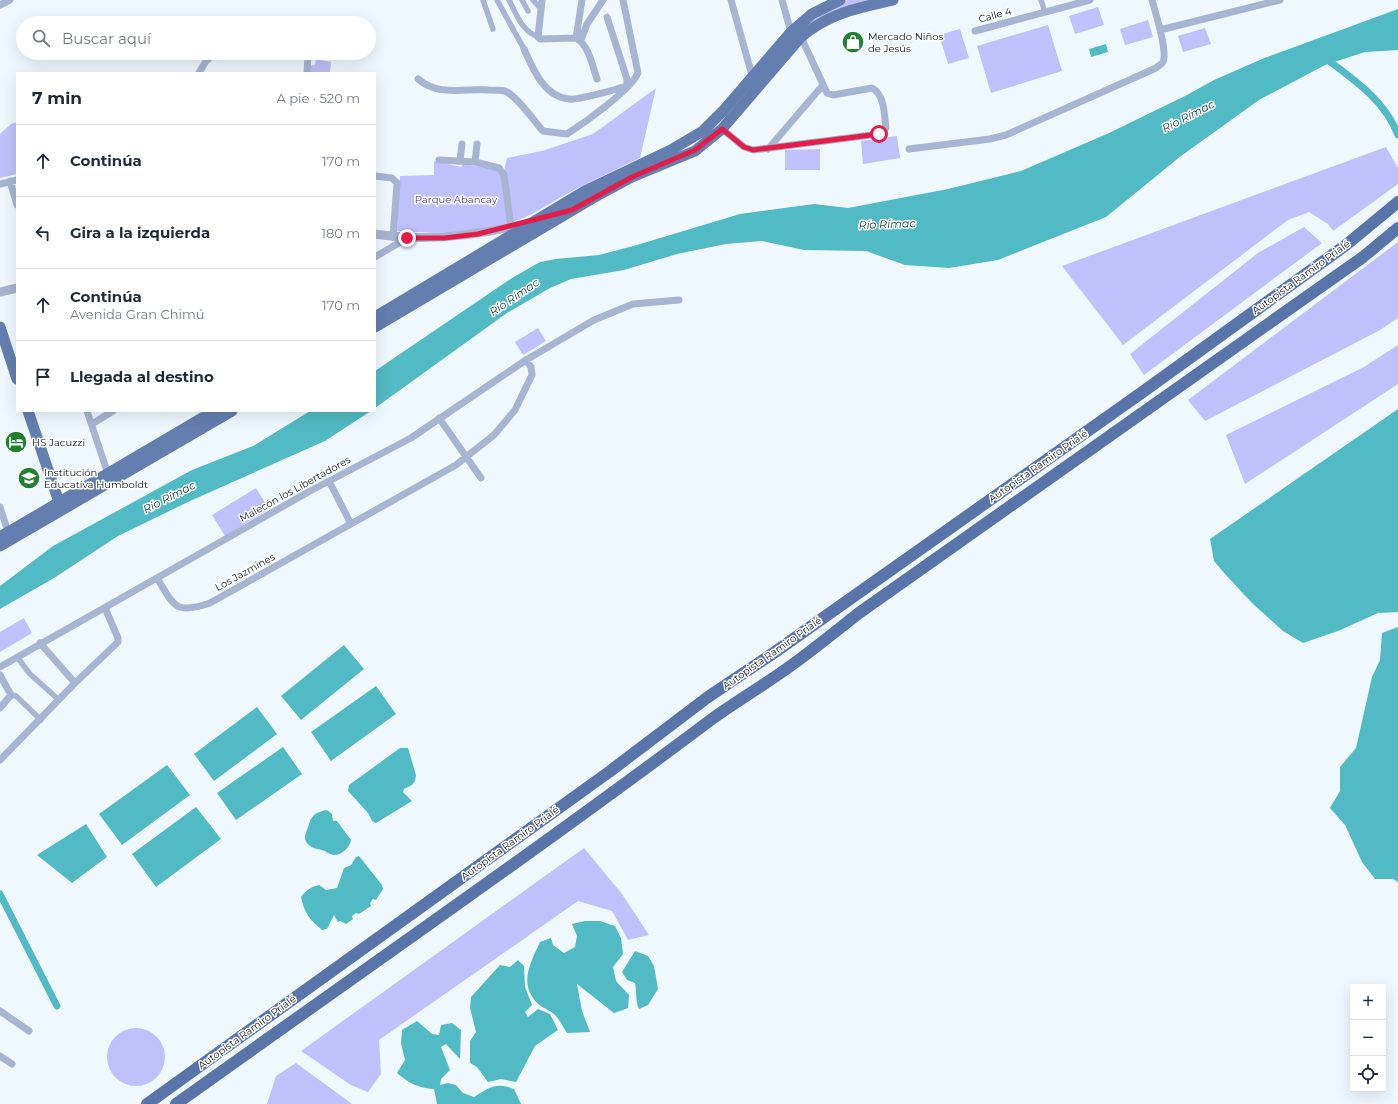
<!DOCTYPE html>
<html lang="es">
<head>
<meta charset="utf-8">
<style>
  body { margin:0; font-family:Montserrat,sans-serif; background:#f6f6f7; color:#1f2937 }
  .controls { position:absolute; right:12px; bottom:12px; display:grid; overflow:hidden; border-radius:0px; box-shadow:0 4px 16px #0002 }
  .controls button { width:36px; height:36px; display:grid; place-items:center; padding:0; border:0; border-bottom:1px solid #e0e1e3; background:#fff; color:#1f2937; font:20px sans-serif }
  .stop { position:absolute; width:12px; height:12px; margin:-9px; border:3px solid #e11d48; border-radius:50%; background:#fff }
  .stop.end { background:#e11d48; border-color:#fff; box-shadow:0 1px 4px #0008 }
  .list { margin:0; padding:0; list-style:none }
  h2 { display:flex; justify-content:space-between; align-items:center; height:52px; margin:0; padding:0 16px; font-size:17px }
  h2 small { font-size:13px; font-weight:400; color:#747a83 }
  .list li { display:grid; grid-template-columns:26px 1fr auto; gap:12px; align-items:center; box-sizing:border-box; height:72px; padding:0 16px; border-top:1px solid #e0e1e3 }
  .list b { display:block; font-size:15px; white-space:nowrap }
  .list p { margin:0; font-size:13px; white-space:nowrap; color:#747a83 }
  .list em { font-size:13px; font-style:normal; color:#747a83 }
  .icon { flex:none; width:22px; height:22px; fill:none; stroke:currentColor; stroke-width:2; stroke-linecap:round; stroke-linejoin:round }
  .map { position:relative; flex:none; width:1398px; height:1104px; overflow:hidden }
  .search { position:absolute; background:#fff; box-shadow:0 4px 16px #0002; left:16px; top:16px; width:360px; height:44px; display:flex; align-items:center; gap:10px; box-sizing:border-box; padding:0 14px; border-radius:22px; color:#747a83; font-size:15px }
  .panel { position:absolute; background:#fff; box-shadow:0 4px 16px #0002; left:16px; top:72px; width:360px; height:340px; border-radius:0px }
  .map>svg:first-child { display:block }
  .green { fill:#bec1fb }
  .water { fill:#52bac4 }
  .lines { fill:none; stroke-linecap:round; stroke-linejoin:round }
  .canal { stroke:#52bac4; stroke-width:7 }
  .pedestrian { stroke:#a6b5d1; stroke-width:5.5 }
  .minor { stroke:#a6b5d1; stroke-width:7 }
  .tertiary { stroke:#a6b5d1; stroke-width:9 }
  .primary { stroke:#647eaf; stroke-width:11 }
  .trunk { stroke:#5874a8; stroke-width:12 }
  .route { stroke:#e11d48; stroke-width:5 }
  .labels { text-anchor:middle; dominant-baseline:central; stroke-width:3; stroke-linejoin:round; paint-order:stroke }
  .street-label { font-size:10px; fill:#0a1218; stroke:#fff }
  .poi-label { font-size:10px; fill:#0a1218; stroke:#fff; text-anchor:start }
  .park-label { font-size:10px; fill:#403a88; stroke:#fff }
  .water-label { font-size:11px; font-style:italic; fill:#03373b; stroke:#fff }
</style>
</head>
<body>
<div class="map">
<svg width="1398" height="1104" viewBox="0 0 1398 1104">
  <rect width="100%" height="100%" fill="#eff8ff"/>
  <!-- green -->
  <path class="green" d="M848,0h28l-78,29 45,-27z
    M1098,7l6,18 -29,9 -6,-18z
    M1148,20l5,17 -28,8 -5,-16z
    M1048,25l14,46 -71,22 -14,-47z
    M1205,28l6,16 -28,8 -5,-16z
    M960,29l9,29 -21,6 -9,-29z
    M316,59l15,3 -1,11h-22v-7l7,-1z
    M656,88l-16,70c-27,13 -53,25 -79,39 -16,9 -31,20 -49,25 -37,11 -77,12 -115,9l3,-55 34,-1v-14l27,6 2,-3 41,7 3,-13 35,-7 51,-17z
    M17,122v52l-17,4v-44l11,-10z
    M897,136l3,22 -37,6 -2,-23z
    M1386,147l12,21v16l-65,47 -5,-7 -19,-12 -21,8 -165,125 -61,-79z
    M820,149v21h-35v-20z
    M1304,227l18,16 -178,132 -14,-21 128,-101z
    M1398,242v76l-18,12 -175,91 -17,-21z
    M538,328l8,13 -23,14 -8,-13z
    M1398,345v39l-153,100 -19,-49 138,-68z
    M256,488l13,21 -44,27 -13,-21z
    M24,618l8,15 -32,19v-20z
    M584,848l38,46 27,41 -21,5 -16,-29 -34,-10 -199,139 2,34 -13,18 -17,-7 -50,-34z
    M107 1057a29 29 0 1 1 58 0a29 29 0 1 1-58 0Z
    M296,1063l56,41h-85l9,-28z"/>
  <!-- water -->
  <path class="water" d="M1398,9v41l-33,2 -40,13 -66,35 -78,56 -75,61 -108,43 -49,8 -44,-3 -39,-14 -62,-1 -42,-9 -36,3 -49,10 -53,16 -53,9 -21,9 -43,25 -132,95v-37l137,-93 28,-16 16,-3 43,-4 38,-10 103,-31 74,-10 34,4 100,-19 73,-18 88,-38 78,-38 27,-15 48,-21z
    M1106,44l2,8 -17,5 -2,-8z
    M1398,409v203l-20,1 -40,18 -35,12 -20,-12 -31,-28 -27,-29 -11,-13 -4,-22z
    M310,411h61l-46,30 -135,60 -72,35 -64,42 -54,31v-23l53,-40 139,-76 61,-24z
    M1398,627v255l-5,-3h-18l-13,-17 -17,-37 -15,-17 10,-17v-24l16,-19 16,-71 8,-17 2,-27z
    M344,645l20,24 -63,51 -20,-24z
    M376,686l20,28 -65,47 -20,-29z
    M257,707l20,27 -63,47 -20,-27z
    M283,747l19,27 -66,46 -19,-27z
    M400,748h8l8,27 -1,6 -3,4 -8,4 -1,3 9,9 -36,22 -4,-2 -4,-8 -20,-22 1,-6z
    M167,765l23,30 -68,50 -23,-31z
    M196,807l25,32 -65,48 -24,-33z
    M327,810l5,4 1,7h4l14,19c-1,7 -9,15 -17,15 -4,0 -8,-4 -12,-5 -6,-1 -15,-3 -17,-11 -1,-4 3,-10 4,-15 3,-10 8,-12 18,-14z
    M86,824l21,33 -35,26 -35,-28z
    M359,856l23,29 1,4 -7,11 -3,-1 -3,4 1,3 -12,8 -3,-1 -4,3 1,3 -7,5 -6,-3 -2,1 -4,-7 -7,14 -5,1c-12,-10 -18,-17 -21,-33 5,-7 10,-10 18,-12l7,5 11,-2 7,-20 7,-3 5,-8z
    M585,921h15l15,5 6,12 2,16 -10,13 3,14 13,14 -1,13 -14,5 -37,-29 5,27 8,21 -23,1c-4,-6 -7,-13 -12,-18 -6,-6 -17,-8 -22,-17 -13,-18 -1,-38 7,-56l11,-4 2,7 11,8 11,-6 2,-11 -5,-12z
    M635,951l13,5 6,10 4,23 -10,16 -9,4c-4,-9 -2,-17 -4,-26l-8,-3 -5,-8z
    M518,960l6,6 1,21 7,18 -7,7 3,5 10,-8 12,5 8,16 -23,16 -19,36 -15,-3 -13,3 -11,-15 -7,-4v-22l6,-9 -6,-24 1,-11 29,-32 10,2z
    M417,1021l15,13 7,1 2,-10 11,-2 9,7 -1,29 -14,-15 -5,3 9,23 -9,9 -1,6 8,-2 8,2 7,8 11,4c16,-10 22,-15 40,-8l7,15h-84l-3,-15c-15,-1 -26,-6 -37,-16l8,-13 -4,-17 1,-13z"/>
  <g class="lines">
    <!-- canal -->
    <path class="canal" d="M1325,58c29,22 60,42 73,77
      M0,894l57,112"/>
    <!-- pedestrian -->
    <path class="pedestrian" d="M483,0l10,29
      M497,0l27,49
      M509,0c8,15 12,30 29,37
      M522,0l6,11
      M533,0l8,9
      M1041,0l4,12
      M17,657l13,17 29,26
      M11,695l5,1 25,24"/>
    <!-- minor -->
    <path class="minor" d="M542,0l-4,37 2,2 36,-1c13,7 16,27 21,41
      M731,0l22,79
      M782,0l9,32
      M0,5l10,-5
      M607,17l20,62v7
      M1160,30l120,-30
      M975,31l115,-31
      M576,38l6,-38
      M581,40l6,-16 16,-24
      M524,49c9,20 20,48 45,50 7,1 15,-2 21,-3 12,-3 22,-5 33,-9
      M199,73l7,-12 10,-8
      M307,73l1,-20
      M418,79c21,18 46,9 71,11 5,0 11,0 16,1 13,6 28,29 38,40l24,3c17,-11 64,-44 71,-61l-15,-73
      M722,129l22,18 9,3 126,-16 7,-6c-2,-14 -1,-33 -14,-40l-39,7 -6,-2 -26,-56
      M768,149l55,-64
      M909,149l81,-10 16,-4 150,-67c2,-2 6,-4 7,-6 5,-10 -8,-51 -11,-62
      M439,160l36,2 24,6 5,7 7,52
      M460,160l2,-16
      M475,162l2,-18
      M375,176l17,2 5,5 -4,54
      M10,181l7,24
      M0,184l17,-4
      M375,257l32,-19
      M87,411l22,66
      M439,418l42,60
      M92,424l21,-13
      M329,481l22,43
      M0,507l9,28
      M157,578c17,28 18,37 53,25l246,-138 10,-8 28,-22 21,-25 17,-35 -1,-8 -5,-7
      M40,643l35,40
      M0,667l310,-176 101,-53 115,-78 68,-40 39,-16 46,-4
      M0,675l11,20 -11,13
      M0,760l75,-77 43,-41v-4l-13,-30
      M0,1011l29,20
      M0,1056l12,8"/>
    <!-- tertiary -->
    <path class="tertiary" d="M375,234c52,8 102,2 153,-11
      M0,292l17,-4"/>
    <!-- primary -->
    <path class="primary" d="M375,317l210,-126 86,-41 32,-19 20,-20 68,-79 21,-18 28,-14
      M0,327l17,52
      M375,327l218,-129 39,-21 63,-26 27,-22 79,-92c28,-24 57,-29 92,-37
      M28,411l33,97
      M0,537l214,-126
      M0,546l232,-135"/>
    <!-- trunk -->
    <path class="trunk" d="M147,1104l462,-332 99,-75 67,-45 369,-261 202,-146 52,-43
      M176,1104c179,-128 360,-253 536,-385 25,-18 52,-34 77,-52 24,-17 47,-36 70,-54l504,-356 35,-29"/>
  </g>
  <g class="lines">
    <!-- route -->
    <path class="route" d="M407,238h37l34,-4 94,-24 60,-33 63,-27 27,-21 22,18 9,3 126,-16"/>
  </g>
  <!-- icons -->
  <defs>
    <g id="shop-disc" transform="scale(1.15)"><circle r="9.5" fill="#238030" stroke="#fff"/><path d="M-5-2.5h2.3a2.7 3.5 0 0 1 5.4 0H5L5.5 6h-11ZM-1.5-2.5h3a1.5 2.3 0 0 0-3 0Z" fill="#fff"/></g>
    <g id="hotel-disc" transform="scale(1.15)"><circle r="9.5" fill="#238030" stroke="#fff"/><path d="M-6-4.5h1.5V1H6V5H4.5V3h-9V5H-6ZM-4 0a1.8 1.8 0 1 1 3.6 0ZM.5 0V-2.5h3Q6-2.5 6 0Z" fill="#fff"/></g>
    <g id="school-disc" transform="scale(1.15)"><circle r="9.5" fill="#238030" stroke="#fff"/><path d="M0-5L7-2L0 1L-7-2ZM-4 1L0 2.5L4 1V4Q0 6-4 4Z" fill="#fff"/></g>
  </defs>
  <g fill-rule="evenodd">
    <use href="#shop-disc" x="853" y="42"/>
    <use href="#hotel-disc" x="16" y="442"/>
    <use href="#school-disc" x="29" y="478"/>
  </g>
  <g class="labels">
    <!-- street labels -->
    <g class="street-label">
      <text transform="translate(995 15) rotate(-15)">Calle 4</text>
      <text transform="translate(1301 277) rotate(-36)">Autopista Ramiro Prialé</text>
      <text transform="translate(1038 466) rotate(-35)">Autopista Ramiro Prialé</text>
      <text transform="translate(295 489) rotate(-29)">Malecón los Libertadores</text>
      <text transform="translate(245 572) rotate(-29)">Los Jazmines</text>
      <text transform="translate(772 653) rotate(-35)">Autopista Ramiro Prialé</text>
      <text transform="translate(510 843) rotate(-36)">Autopista Ramiro Prialé</text>
      <text transform="translate(247 1032) rotate(-36)">Autopista Ramiro Prialé</text>
    </g>
    <!-- poi labels -->
    <g class="poi-label">
      <text x="868" y="36">Mercado Niños<tspan x="868" dy="12">de Jesús</tspan></text>
      <text x="32" y="442">HS Jacuzzi</text>
      <text x="44" y="472">Institución<tspan x="44" dy="12">Educativa Humboldt</tspan></text>
    </g>
    <!-- park labels -->
    <g class="park-label">
      <text x="456" y="199">Parque Abancay</text>
    </g>
    <!-- water labels -->
    <g class="water-label">
      <text transform="translate(1188 116) rotate(-27)">Río Rímac</text>
      <text transform="translate(887 224) rotate(-2)">Río Rímac</text>
      <text transform="translate(514 297) rotate(-34)">Río Rímac</text>
      <text transform="translate(169 497) rotate(-27)">Río Rímac</text>
    </g>
  </g>
</svg>
<div class="controls">
<button>+</button>
<button>−</button>
<button><svg class="icon" aria-label="locate" viewBox="0 0 24 24"><circle cx="12" cy="12" r="6"/><path d="M12 2v4M12 18v4M2 12h4M18 12h4"/></svg></button>
</div>
<div class="stop" style="left:879px;top:134px"></div>
<div class="stop end" style="left:407px;top:238px"></div>
<div class="search"><svg class="icon" aria-label="search" viewBox="0 0 24 24"><circle cx="10" cy="10" r="6"/><path d="M15 15l6 6"/></svg>Buscar aquí</div>
<section class="panel">
<h2>7 min<small>A pie · 520 m</small></h2>
<ul class="list">
<li><svg class="icon" aria-label="ahead" viewBox="0 0 24 24"><path d="M12 20V5M6 11l6-6 6 6"/></svg><div><b>Continúa</b></div><em>170 m</em></li>
<li><svg class="icon" aria-label="left" viewBox="0 0 24 24"><path d="M17 20v-9H6M10 6l-5 5 5 5"/></svg><div><b>Gira a la izquierda</b></div><em>180 m</em></li>
<li><svg class="icon" aria-label="ahead" viewBox="0 0 24 24"><path d="M12 20V5M6 11l6-6 6 6"/></svg><div><b>Continúa</b><p>Avenida Gran Chimú</p></div><em>170 m</em></li>
<li><svg class="icon" aria-label="arrive" viewBox="0 0 24 24"><path d="M6 21V4h12l-3 4 3 4H6"/></svg><div><b>Llegada al destino</b></div></li>
</ul>
</section>
</div>
</body>
</html>
